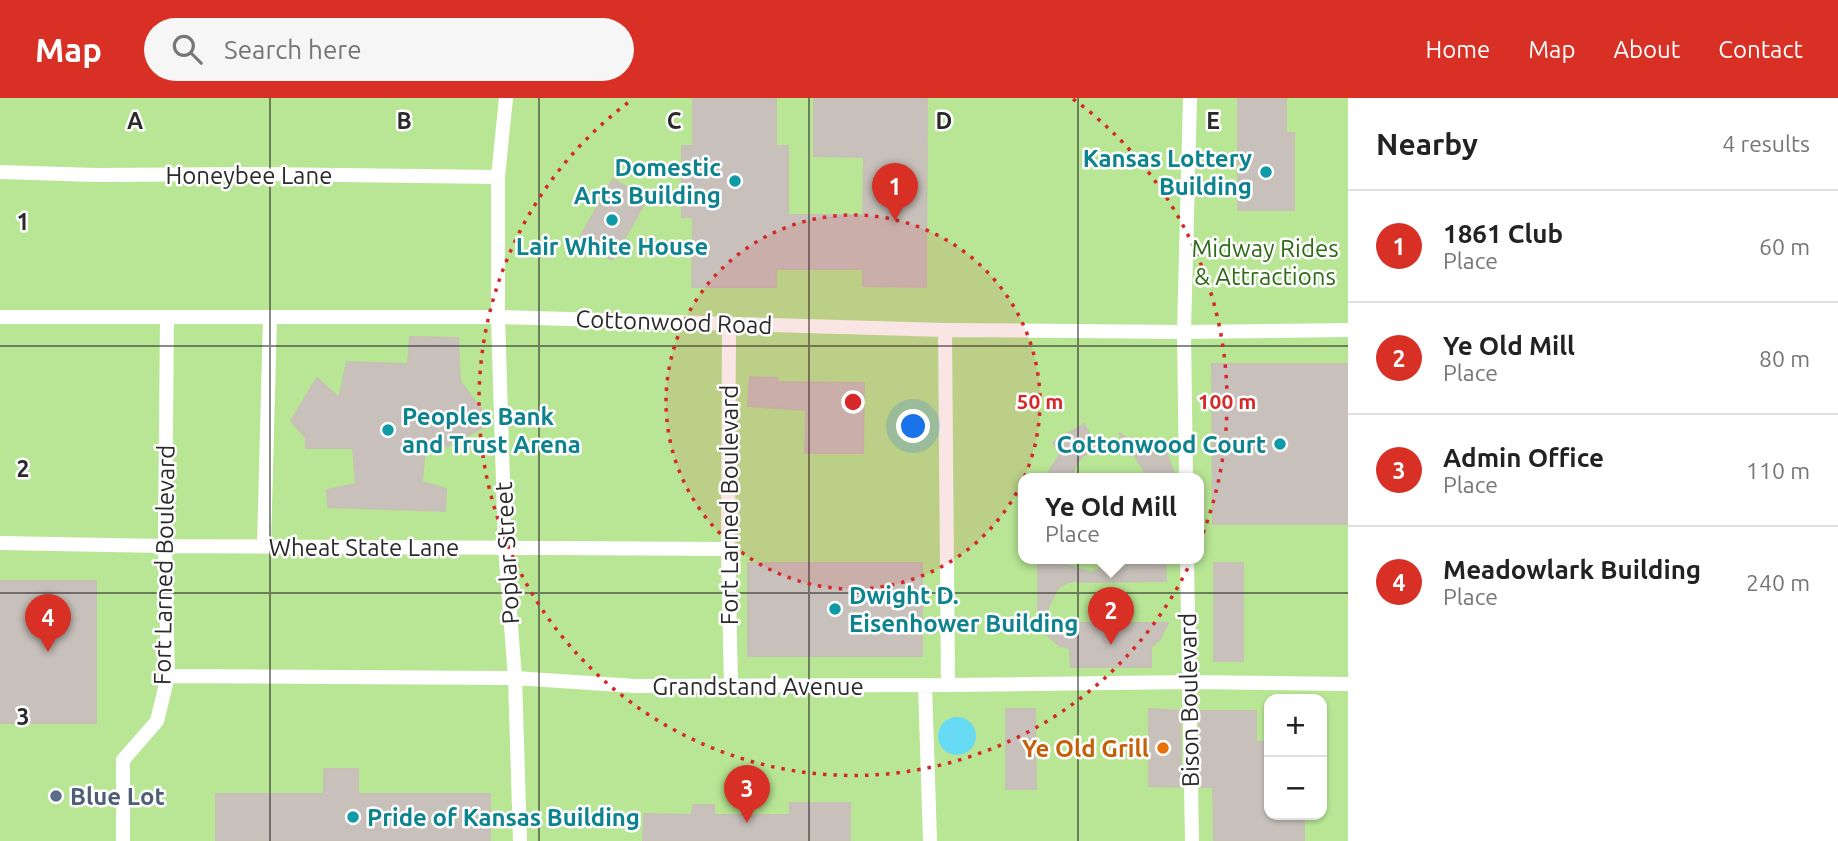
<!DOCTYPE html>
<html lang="en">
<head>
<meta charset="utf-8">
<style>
  body { margin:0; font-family:Ubuntu,sans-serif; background:#f6f6f6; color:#222 }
  .controls { position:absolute; right:21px; bottom:21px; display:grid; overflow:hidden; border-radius:14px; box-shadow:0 2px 5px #0004 }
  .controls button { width:63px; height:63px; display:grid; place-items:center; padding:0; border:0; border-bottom:2px solid #e0e0e0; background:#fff; color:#222; font:35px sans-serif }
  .you { position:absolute; left:914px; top:329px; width:24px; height:24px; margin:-18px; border:5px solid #fff; border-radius:50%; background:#1a73e8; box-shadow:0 0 0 10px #1a73e833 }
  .badge { display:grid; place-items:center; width:46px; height:46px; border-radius:50%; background:#d93025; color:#fff; font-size:23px; font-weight:700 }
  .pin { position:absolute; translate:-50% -58px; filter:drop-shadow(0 2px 4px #0008) }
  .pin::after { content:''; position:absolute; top:37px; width:24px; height:21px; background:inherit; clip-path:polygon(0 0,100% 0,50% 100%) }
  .popup { position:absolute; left:1018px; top:375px; width:186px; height:91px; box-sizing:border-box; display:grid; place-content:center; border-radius:14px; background:#fff; filter:drop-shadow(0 2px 5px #0005); font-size:23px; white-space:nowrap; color:#767676 }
  .popup b { font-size:26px; color:#222 }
  .popup::after { content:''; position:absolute; left:50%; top:100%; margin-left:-14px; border:14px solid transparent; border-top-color:#fff }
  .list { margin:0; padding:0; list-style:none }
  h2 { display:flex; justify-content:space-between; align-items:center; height:91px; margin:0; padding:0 28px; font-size:30px }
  h2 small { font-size:23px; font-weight:400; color:#767676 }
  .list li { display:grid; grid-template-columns:46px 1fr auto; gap:21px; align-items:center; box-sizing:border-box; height:112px; padding:0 28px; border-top:2px solid #e0e0e0 }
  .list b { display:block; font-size:26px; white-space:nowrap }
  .list p { margin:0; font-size:23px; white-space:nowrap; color:#767676 }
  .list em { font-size:23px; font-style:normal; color:#767676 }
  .icon { flex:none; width:38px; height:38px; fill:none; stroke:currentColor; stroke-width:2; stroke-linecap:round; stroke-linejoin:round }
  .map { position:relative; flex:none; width:1348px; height:743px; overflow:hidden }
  header { display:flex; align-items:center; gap:42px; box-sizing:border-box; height:98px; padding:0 35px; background:#d93025; color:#fff }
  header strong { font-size:33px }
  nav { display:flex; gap:38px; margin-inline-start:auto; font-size:24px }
  .search { width:490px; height:63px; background:#f6f6f6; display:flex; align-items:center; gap:18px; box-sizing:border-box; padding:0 24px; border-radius:38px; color:#767676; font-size:26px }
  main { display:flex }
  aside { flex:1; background:#fff }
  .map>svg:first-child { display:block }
  .green { fill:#b8e695; fill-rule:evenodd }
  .water { fill:#68dbf4 }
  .building { fill:#c8c1bb; stroke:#c8c0b5; stroke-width:2 }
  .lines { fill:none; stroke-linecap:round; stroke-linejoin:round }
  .lane { stroke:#fff; stroke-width:14 }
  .grid { fill:none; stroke:#2a2a2a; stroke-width:2; stroke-opacity:0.55 }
  .ring { fill:none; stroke:#d62828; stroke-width:3.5; stroke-dasharray:3.5 7 }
  .culture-dot { fill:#0f9aa8; stroke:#fff; stroke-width:2.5 }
  .food-dot { fill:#e8710a; stroke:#fff; stroke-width:2.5 }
  .service-dot { fill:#5c6f8a; stroke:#fff; stroke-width:2.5 }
  .labels { text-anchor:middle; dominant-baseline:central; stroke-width:5; stroke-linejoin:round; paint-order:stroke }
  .culture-label { font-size:24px; font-weight:bold; fill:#0d838f; stroke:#fff; text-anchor:end }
  .street-label { font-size:24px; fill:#2a2a2a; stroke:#fff }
  .park-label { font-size:24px; fill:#2f6b16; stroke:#fff }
  .food-label { font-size:24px; font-weight:bold; fill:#c56008; stroke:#fff; text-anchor:end }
  .service-label { font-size:24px; font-weight:bold; fill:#4e5e75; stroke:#fff; text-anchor:start }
  .grid-label { font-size:23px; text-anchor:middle; font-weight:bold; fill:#2a2a2a; stroke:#fff; stroke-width:5; stroke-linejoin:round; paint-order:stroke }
  .centre { fill:#d62828; stroke:#fff; stroke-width:3.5 }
  .ring-label { font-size:21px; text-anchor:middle; font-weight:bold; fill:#d62828; stroke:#fff; stroke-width:5; stroke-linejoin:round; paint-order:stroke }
</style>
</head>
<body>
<header>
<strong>Map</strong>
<div class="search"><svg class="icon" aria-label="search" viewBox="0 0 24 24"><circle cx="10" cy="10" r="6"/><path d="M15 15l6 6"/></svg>Search here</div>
<nav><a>Home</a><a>Map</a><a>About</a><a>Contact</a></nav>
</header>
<main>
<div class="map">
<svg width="1348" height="743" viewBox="0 0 1348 743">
  <rect width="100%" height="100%" fill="#ede4db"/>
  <!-- green -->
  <path class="green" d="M0,0h1348v743h-1348zM1024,381h174v80h-174zM1269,601h53v116h-53z"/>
  <!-- water -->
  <path class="water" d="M938 638a19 19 0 1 1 38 0a19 19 0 1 1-38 0Z"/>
  <!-- building -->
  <path class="building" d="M693,0h83v48h12v69h75l1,-58 -50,-1v-58h113l-1,189 -63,-1v-17h-87v18h-84l1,-70h-11v-71h11z
    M1238,0h48v35h8v77h-56z
    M613,81l34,20 -35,61 -34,-19z
    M410,239l48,1 2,43 31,42 -43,23 -23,1 -3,35 24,7 -1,22 -117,-4 -1,-17 29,-6 -3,-36h-47v-10l-15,-17 26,-43 22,20 8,-36 61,2z
    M1212,266h136v160h-135z
    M750,279l27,1v4l87,1 -1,70h-58l1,-43 -58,-4z
    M1084,326l14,24 -15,8 -7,9 -6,14h-26l16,-25 -7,-12z
    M1119,335l35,21 11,-5 11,30h-26z
    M1038,461h18l4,4 32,10 23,-14h50l1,22 -88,1 6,-4 -18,5 -9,6 -16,34h127l-9,17 -8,7v20h-80l-1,-19 -10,-2 -27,-23h5z
    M748,465h174v93h-174z
    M1214,465h29v98h-29z
    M0,483h96v142h-96z
    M1006,611h29l1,80h-30z
    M1149,611l31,2 1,76 -32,-1z
    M1199,613h57v31h13v73h35v26h-90l-1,-54h-12z
    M324,671h34v25h132v47h-274v-47h108z
    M790,705h60v38h-207l1,-27 48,1 1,-10h21v10h76z"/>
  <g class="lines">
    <!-- lane -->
    <path class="lane" d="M506,0l-8,79v140l7,231 10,130 5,163
      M0,74l95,3 165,-1 238,3
      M0,219h498l447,13 239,2 164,-2
      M729,226l-1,225 3,137
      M945,232l3,355
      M1186,381l-2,-147 6,-234
      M0,445l165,3 563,3
      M264,448l6,-229
      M1187,461l5,282
      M168,578l347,2 120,8 313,-1 241,-3 159,2
      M925,587l5,156
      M123,743v-81l34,-39 11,-45 -3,-130 2,-229"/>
  </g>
  <!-- grid -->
  <path class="grid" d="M270,0v743M539,0v743M809,0v743M1078,0v743M0,248h1348M0,495h1348"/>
  <!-- distance rings -->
  <circle cx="853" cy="304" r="187" fill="#d62828" fill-opacity=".12"/>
  <g class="ring">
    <circle cx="853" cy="304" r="187"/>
    <path d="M1073 1A374 374 0 1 1 633 1"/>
  </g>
  <!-- markers -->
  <g class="culture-dot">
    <circle cx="1266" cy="74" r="7"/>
    <circle cx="735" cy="83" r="7"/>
    <circle cx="612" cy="122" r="7"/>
    <circle cx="388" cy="332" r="7"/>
    <circle cx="1280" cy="346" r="7"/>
    <circle cx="835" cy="511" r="7"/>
    <circle cx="353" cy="719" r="7"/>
  </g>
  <circle class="food-dot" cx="1163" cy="650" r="7"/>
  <circle class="service-dot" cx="56" cy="698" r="7"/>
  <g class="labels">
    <!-- culture labels -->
    <g class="culture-label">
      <text x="1252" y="60">Kansas Lottery<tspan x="1252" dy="28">Building</tspan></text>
      <text x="721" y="69">Domestic<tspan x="721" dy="28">Arts Building</tspan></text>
      <text x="612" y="148" text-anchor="middle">Lair White House</text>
      <text x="402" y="318" text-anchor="start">Peoples Bank<tspan x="402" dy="28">and Trust Arena</tspan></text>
      <text x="1266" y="346">Cottonwood Court</text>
      <text x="849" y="497" text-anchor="start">Dwight D.<tspan x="849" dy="28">Eisenhower Building</tspan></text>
      <text x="367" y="719" text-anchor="start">Pride of Kansas Building</text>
    </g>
    <!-- street labels -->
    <g class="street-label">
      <text x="249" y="77">Honeybee Lane</text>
      <text transform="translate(674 224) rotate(2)">Cottonwood Road</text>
      <text transform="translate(729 407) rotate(-90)">Fort Larned Boulevard</text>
      <text x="364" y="449">Wheat State Lane</text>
      <text transform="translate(507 455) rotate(-93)">Poplar Street</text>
      <text transform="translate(164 467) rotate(-89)">Fort Larned Boulevard</text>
      <text x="758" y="588">Grandstand Avenue</text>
      <text transform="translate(1189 602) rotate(-91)">Bison Boulevard</text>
    </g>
    <!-- park labels -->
    <g class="park-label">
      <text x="1265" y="150">Midway Rides<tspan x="1265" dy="28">&amp; Attractions</tspan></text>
    </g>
    <!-- food labels -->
    <g class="food-label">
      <text x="1149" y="650">Ye Old Grill</text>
    </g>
    <!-- service labels -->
    <g class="service-label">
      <text x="70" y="698">Blue Lot</text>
    </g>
  </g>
  <g class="grid-label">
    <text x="135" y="31">A</text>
    <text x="404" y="31">B</text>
    <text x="674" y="31">C</text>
    <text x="944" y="31">D</text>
    <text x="1213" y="31">E</text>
    <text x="23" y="132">1</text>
    <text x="23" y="379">2</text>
    <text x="23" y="627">3</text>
  </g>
  <circle cx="853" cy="304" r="10" class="centre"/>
  <g class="ring-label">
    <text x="1040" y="311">50 m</text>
    <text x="1227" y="311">100 m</text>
  </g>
</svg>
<div class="controls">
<button>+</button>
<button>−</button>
</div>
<div class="you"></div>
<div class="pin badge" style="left:895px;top:123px">1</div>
<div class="pin badge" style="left:1111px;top:547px">2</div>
<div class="popup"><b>Ye Old Mill</b>Place</div>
<div class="pin badge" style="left:747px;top:725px">3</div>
<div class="pin badge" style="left:48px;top:554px">4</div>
</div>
<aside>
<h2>Nearby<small>4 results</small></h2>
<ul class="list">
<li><span class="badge">1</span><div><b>1861 Club</b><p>Place</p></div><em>60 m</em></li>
<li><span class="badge">2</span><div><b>Ye Old Mill</b><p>Place</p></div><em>80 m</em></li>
<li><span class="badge">3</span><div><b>Admin Office</b><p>Place</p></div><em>110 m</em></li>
<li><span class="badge">4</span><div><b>Meadowlark Building</b><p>Place</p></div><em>240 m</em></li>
</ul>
</aside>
</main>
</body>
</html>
